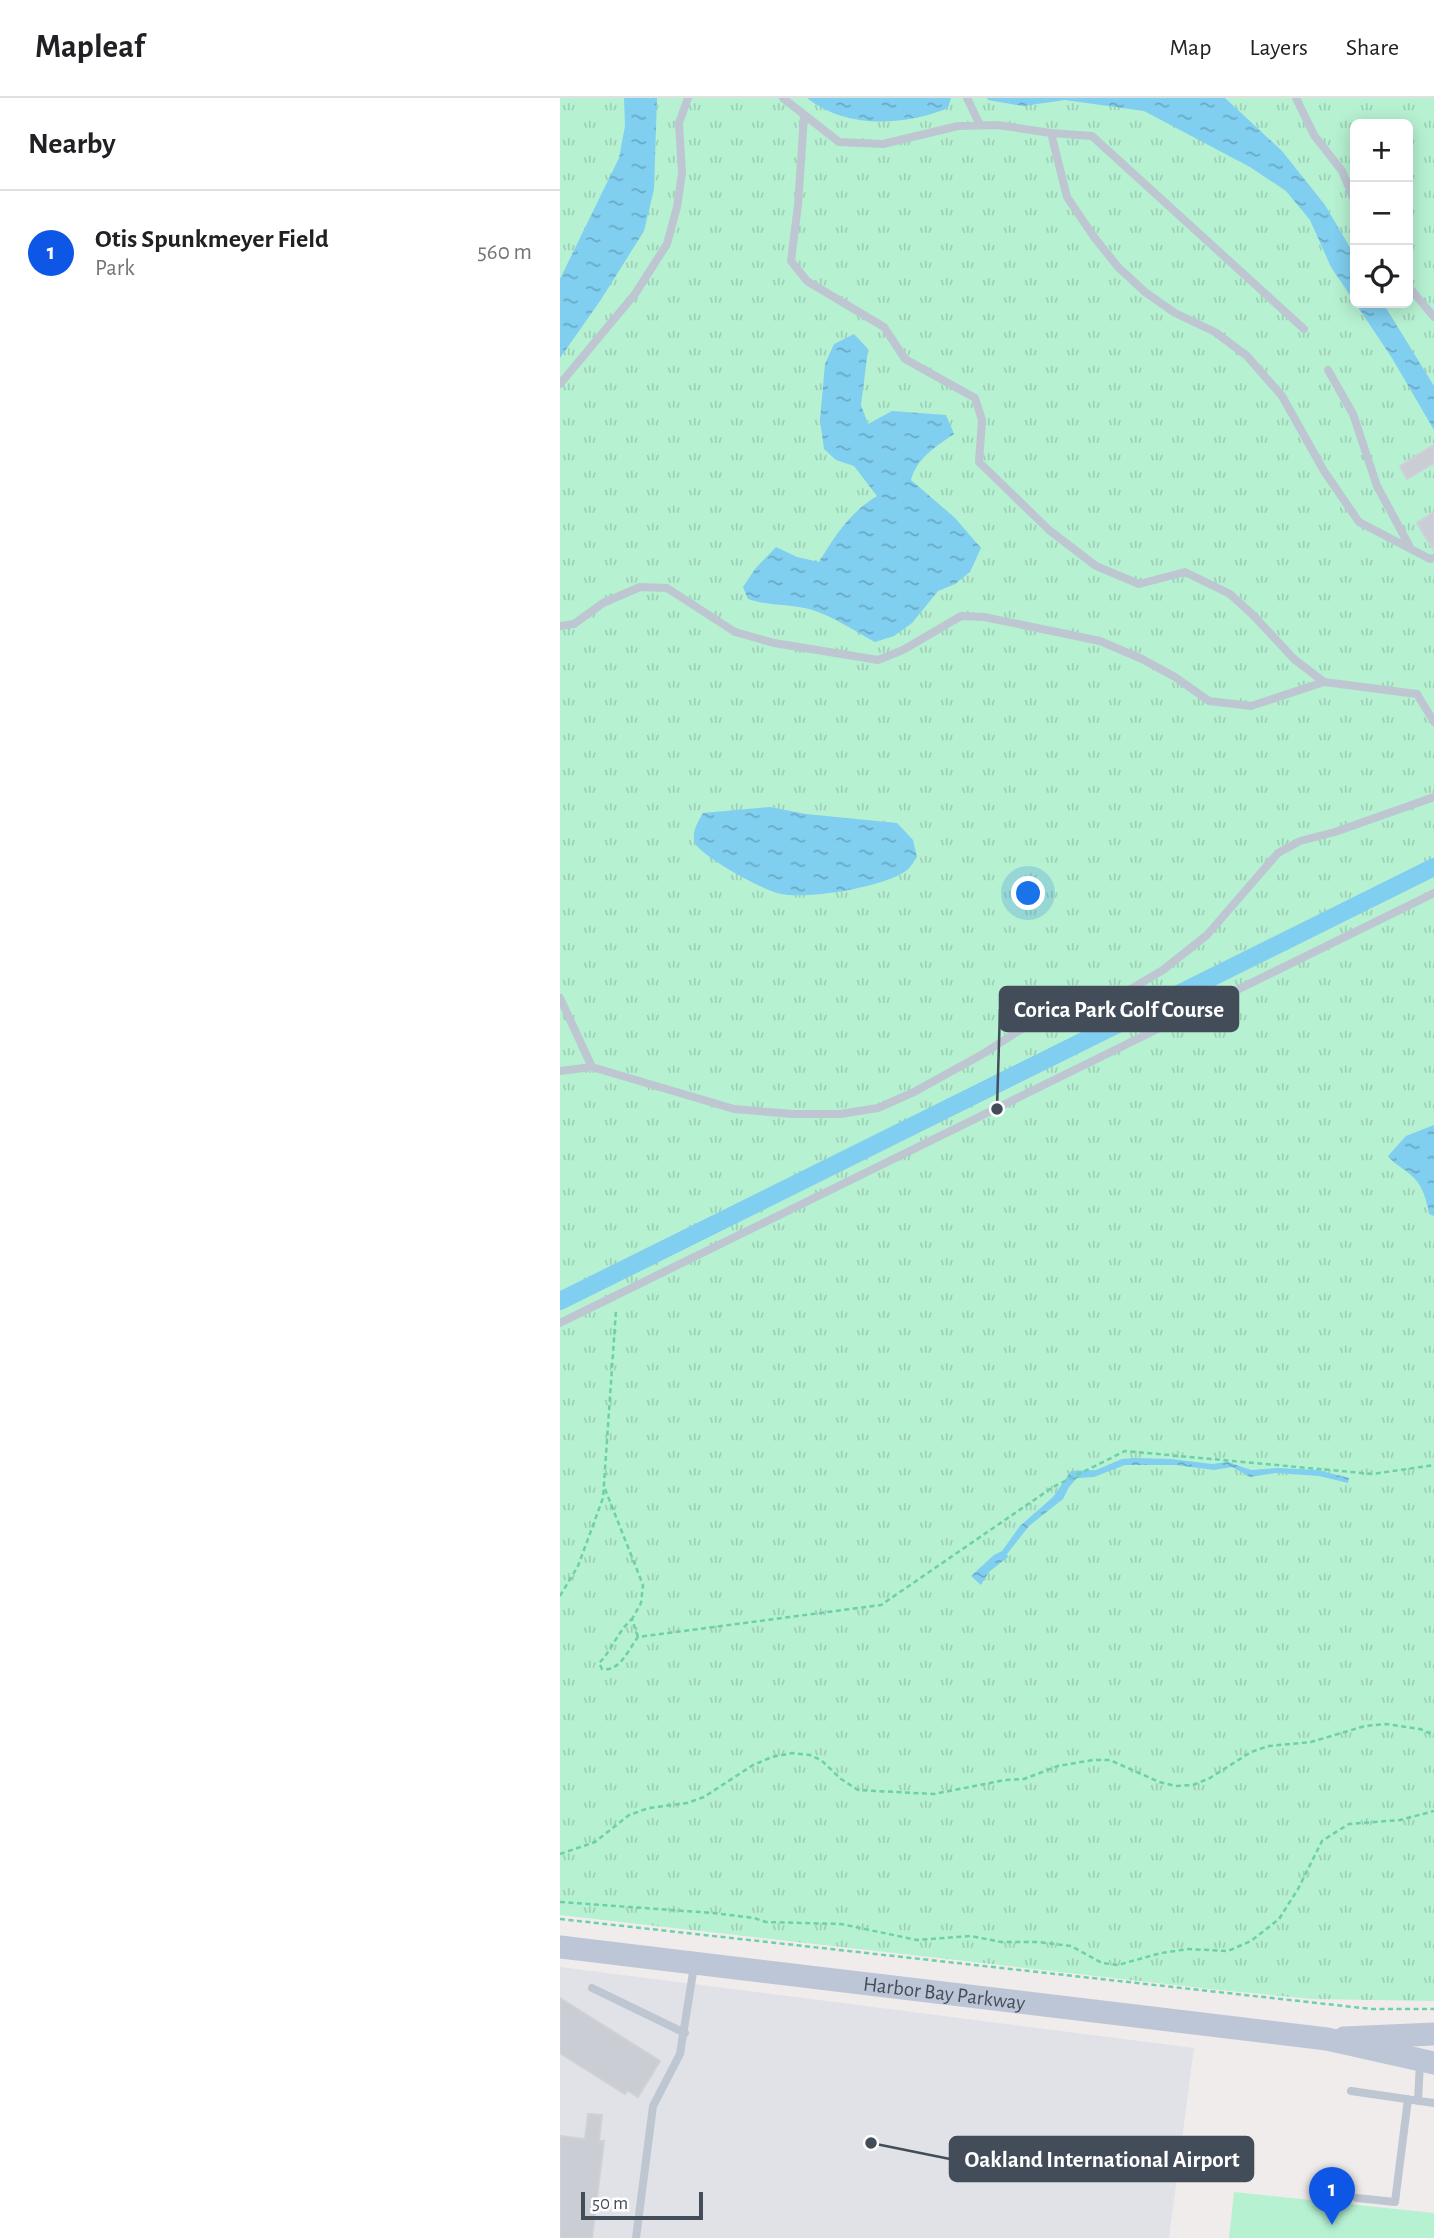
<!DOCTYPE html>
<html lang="en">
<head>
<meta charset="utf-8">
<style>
  body { margin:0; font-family:"Alegreya Sans",sans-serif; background:#f6f6f6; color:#202124 }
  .controls { position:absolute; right:21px; top:21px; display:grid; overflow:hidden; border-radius:10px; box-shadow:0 4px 18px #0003 }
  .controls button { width:63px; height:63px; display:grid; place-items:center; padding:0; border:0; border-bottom:2px solid #e0e0e0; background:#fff; color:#202124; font:35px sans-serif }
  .scale { position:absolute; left:21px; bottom:18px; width:122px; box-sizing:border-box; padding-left:7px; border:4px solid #434d5a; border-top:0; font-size:19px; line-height:24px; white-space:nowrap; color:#434d5a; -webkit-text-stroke:5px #fff; paint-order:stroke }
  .you { position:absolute; left:469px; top:796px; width:24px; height:24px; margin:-18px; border:5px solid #fff; border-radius:50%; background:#1a73e8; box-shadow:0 0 0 10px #1a73e833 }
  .badge { display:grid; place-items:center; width:46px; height:46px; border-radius:50%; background:#0e57e6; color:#fff; font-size:23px; font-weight:700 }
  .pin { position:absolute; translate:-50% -58px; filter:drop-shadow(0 2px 4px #0008) }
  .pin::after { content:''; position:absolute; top:37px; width:24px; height:21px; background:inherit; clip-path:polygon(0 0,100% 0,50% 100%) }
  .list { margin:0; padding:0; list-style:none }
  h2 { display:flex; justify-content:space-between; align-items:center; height:91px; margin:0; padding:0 28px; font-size:30px }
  h2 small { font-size:23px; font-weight:400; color:#757577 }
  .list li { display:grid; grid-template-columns:46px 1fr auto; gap:21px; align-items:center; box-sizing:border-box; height:126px; padding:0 28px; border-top:2px solid #e0e0e0 }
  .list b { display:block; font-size:26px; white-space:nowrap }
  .list p { margin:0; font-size:23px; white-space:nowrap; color:#757577 }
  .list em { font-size:23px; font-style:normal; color:#757577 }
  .icon { flex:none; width:38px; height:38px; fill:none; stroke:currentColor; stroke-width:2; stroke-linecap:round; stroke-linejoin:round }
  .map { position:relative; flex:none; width:874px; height:2140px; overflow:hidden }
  header { display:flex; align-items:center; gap:42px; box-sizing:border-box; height:98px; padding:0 35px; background:#fff; border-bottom:2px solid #e0e0e0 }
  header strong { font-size:33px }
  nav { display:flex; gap:38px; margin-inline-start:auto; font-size:24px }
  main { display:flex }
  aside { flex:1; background:#fff }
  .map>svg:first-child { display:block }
  .airport { fill:#e0e2e7 }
  .grass { fill:url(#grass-tufts); fill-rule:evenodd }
  .park { fill:#b6f1d2 }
  .water { fill:url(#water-ripples) }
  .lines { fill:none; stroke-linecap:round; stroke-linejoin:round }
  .canal { stroke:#80cef0; stroke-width:18 }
  .building { fill:#cacdd4; stroke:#cfd1d8; stroke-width:2 }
  .path { stroke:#6cd0a9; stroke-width:2.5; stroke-dasharray:5 3.5; stroke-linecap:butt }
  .service { stroke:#bec6d2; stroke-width:8 }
  .secondary { stroke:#bdc6d7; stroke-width:23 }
  .labels { text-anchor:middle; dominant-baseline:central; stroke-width:5; stroke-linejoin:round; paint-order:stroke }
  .street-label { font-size:21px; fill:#434d5a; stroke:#fff }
  .leader { fill:none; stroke:#434d5a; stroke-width:2.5 }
  .callout-dot { fill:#434d5a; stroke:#fff; stroke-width:2.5 }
  .callout { fill:#434d5a; stroke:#434d5a; stroke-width:2.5 }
  .callout-label { font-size:23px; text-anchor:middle; font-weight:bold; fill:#fff }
</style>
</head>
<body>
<header>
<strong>Mapleaf</strong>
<nav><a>Map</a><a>Layers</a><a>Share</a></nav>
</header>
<main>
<aside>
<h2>Nearby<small></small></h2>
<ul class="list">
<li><span class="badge">1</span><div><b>Otis Spunkmeyer Field</b><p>Park</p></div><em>560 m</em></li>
</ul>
</aside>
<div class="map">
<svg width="874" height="2140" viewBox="0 0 874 2140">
  <defs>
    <pattern id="grass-tufts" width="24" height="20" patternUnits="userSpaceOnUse" patternTransform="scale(1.75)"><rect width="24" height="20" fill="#b6f1d2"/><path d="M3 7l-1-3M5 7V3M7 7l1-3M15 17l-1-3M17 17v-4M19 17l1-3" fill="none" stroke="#9ed0b7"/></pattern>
    <pattern id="water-ripples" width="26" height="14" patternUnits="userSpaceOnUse" patternTransform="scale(1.75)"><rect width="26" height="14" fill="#80cef0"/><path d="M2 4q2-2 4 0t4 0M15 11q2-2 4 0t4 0" fill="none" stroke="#6aa9c5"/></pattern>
  </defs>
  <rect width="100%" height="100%" fill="#efeceb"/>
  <!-- airport -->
  <path class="airport" d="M0,1869l634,81 -25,190h-609z"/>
  <!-- grass -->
  <path class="grass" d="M0,0h874v1903l-121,-2 -94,-9 -659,-75zM795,26h53v179h-53z"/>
  <!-- park -->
  <path class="park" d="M674,2094l200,21v25h-205z"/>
  <!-- water -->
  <path class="water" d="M64,0h33l-3,91 -10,42 -44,70 -40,57v-79l59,-121 6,-32z
    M247,0h144l-3,10c-44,18 -102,21 -141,-10z
    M427,0h238l57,53 43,54 30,51v47h28l51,83v44l-42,-72 -61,-91 -21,-47 -24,-29 -36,-24 -106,-56 -79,-11 -42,6 -35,-6z
    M294,236l14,15 -7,56 7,19 24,-13 54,4 8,19c-19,13 -37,24 -43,46l44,38 26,30 -11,24 -15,12 -17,7 -26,32 -18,13 -19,6c-21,-11 -43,-27 -66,-33 -20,-5 -41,-3 -61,-10l-5,-12 12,-18 21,-22 21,10 22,5c16,-26 31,-50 58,-66l-23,-30 -18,-6 -12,-11 -4,-29 5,-56 9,-20z
    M210,709l36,7 91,9 16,17 4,17c-3,4 -6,10 -10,13 -21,17 -105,31 -130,23 -16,-4 -76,-37 -82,-50 -4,-11 3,-21 8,-30z
    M874,1027v91l-5,-2c-2,-13 -6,-27 -15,-36 -8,-9 -18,-12 -26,-22l18,-20z
    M573,1360l38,1 41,5 16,-2 23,8 26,-2 41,2 31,8 -1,5 -29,-7 -43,-3 -26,4 -18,-10 -18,3 -38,-5h-51l-31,12 -17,1 -8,9 -6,12 -34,27 -22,28 1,3 -19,15 -8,13 -10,-9 23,-21 8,-4 18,-25 33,-29 18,-26 25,-1 26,-11z"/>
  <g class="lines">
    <!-- canal -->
    <path class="canal" d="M0,1203l874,-434"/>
  </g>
  <!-- building -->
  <path class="building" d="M874,347v18l-27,16 -7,-13z
    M874,414v39l-17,-28z
    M0,1900l100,63 -22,36 -11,-7 -2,4 -65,-41z
    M28,2016l14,1 -3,26h5l-12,97h-32v-102l25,3z"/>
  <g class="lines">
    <!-- path -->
    <path class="path" d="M45,1391l38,96 -2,18 -9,16
      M0,1498l18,-30 25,-68 13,-188
      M78,1539l-6,-18c-15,13 -19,30 -33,44l3,6c18,3 26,-19 36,-32l243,-32 172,-118 72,-36 248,23 61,-9
      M0,1756l35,-12 34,-27 20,-7 38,-5 17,-6 49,-32 19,-8 20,-4 18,2 11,5 20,19 17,11 76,4 71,-14 19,-1 34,-13 35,-6h17l49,22 17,4 17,-1 17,-7 41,-26 18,-6 42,-4 54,-16 21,-2 34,5 14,6
      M0,1804l153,11 41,5 12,4 75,2 76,16 54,-4 30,6h37l33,4 31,17 16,2 43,-12 27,-4 40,2 23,-10 28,-22 19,-30 24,-48 17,-11 10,-6 51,-4 34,-9
      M0,1821l811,90h63"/>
    <!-- service -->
    <path class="service" d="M223,0l56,44 44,2 75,-18 40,-1 53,8 41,3 212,193
      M407,0l13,27
      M736,0l18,37 28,36 13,31
      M244,18l-6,89 -7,56 16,20 77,46 21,32 70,39 7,22 -3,42 70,68 47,36 43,18 46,-12 45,22 24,22 40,43 30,23
      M491,35l16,64 27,40 24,30 27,25 30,21 40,19 32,24 35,40 42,75 35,51 71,37 4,-1
      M848,188l26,31
      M768,272l25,44 24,72 34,63
      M0,286l75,-90 32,-50 10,-37 5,-34 -3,-50 9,-25
      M0,528l14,-2 29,-21 37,-16 27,1 68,44 39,11 104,17 25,-10 58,-34 23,1 116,24 42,18 33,18 34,24 42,5 73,-24 93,12 17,28
      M0,900l32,69 -32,4
      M32,969l142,42 58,5h48l38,-6 36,-16 67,-37 83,-53 65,-12 34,-20 44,-35 71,-82 22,-12 35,-9 99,-35
      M0,1225l874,-430
      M32,1890l93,45
      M791,1993l83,12
      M858,2003l2,-39
      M797,2100l38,4 13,-103
      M76,2140l17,-132 27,-52 14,-88"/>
    <!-- secondary -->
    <g class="secondary">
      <path id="s1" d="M0,1849l767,92 107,24"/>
      <path d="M784,1940l90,-4"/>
    </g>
  </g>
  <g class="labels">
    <!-- street labels -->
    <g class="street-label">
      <text stroke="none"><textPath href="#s1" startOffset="387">Harbor Bay Parkway</textPath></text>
    </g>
  </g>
  <!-- callouts -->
  <path class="leader" d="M437 1011L440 911M311 2045L390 2061"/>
  <g class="callout-dot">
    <circle cx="437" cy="1011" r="7"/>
    <circle cx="311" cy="2045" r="7"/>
  </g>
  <g class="callout">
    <rect x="440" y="889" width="238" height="44" rx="7"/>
    <rect x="390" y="2039" width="303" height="44" rx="7"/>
  </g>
  <g class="callout-label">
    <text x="559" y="919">Corica Park Golf Course</text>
    <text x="542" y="2069">Oakland International Airport</text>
  </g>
</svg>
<div class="controls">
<button>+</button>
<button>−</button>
<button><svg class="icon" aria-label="locate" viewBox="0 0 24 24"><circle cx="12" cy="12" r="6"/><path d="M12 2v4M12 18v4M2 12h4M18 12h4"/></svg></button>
</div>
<div class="scale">50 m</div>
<div class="you"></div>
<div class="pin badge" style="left:772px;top:2127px">1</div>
</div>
</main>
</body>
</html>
